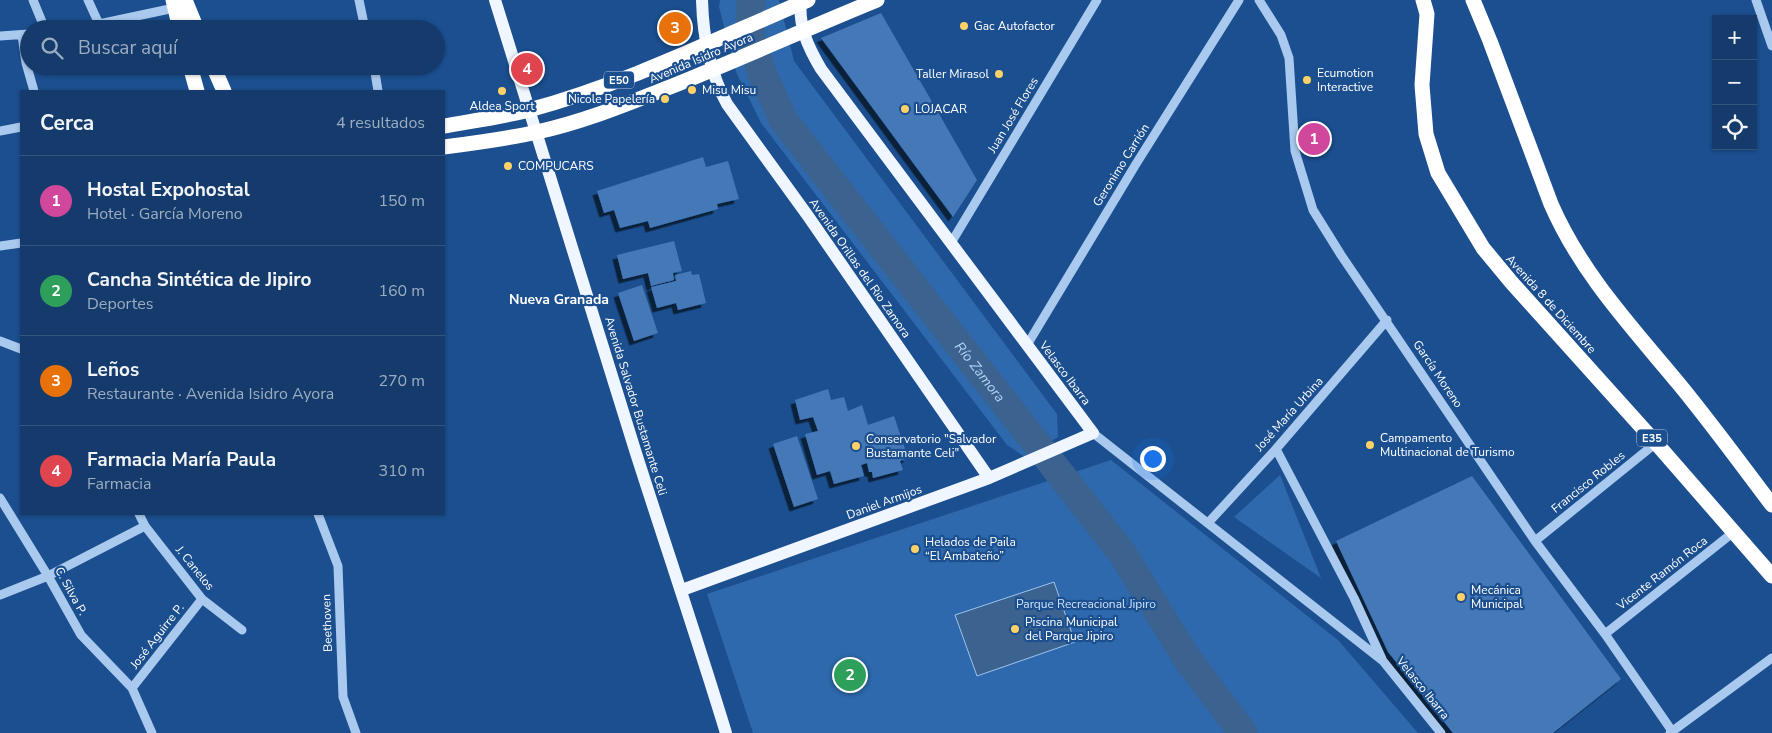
<!DOCTYPE html>
<html lang="es">
<head>
<meta charset="utf-8">
<style>
  body { margin:0; font-family:"Nunito Sans",sans-serif; background:#1d4271; color:#f1f3f6 }
  .controls { position:absolute; right:15px; top:15px; display:grid; overflow:hidden; border-radius:0px; box-shadow:0 1px 4px #0004 }
  .controls button { width:45px; height:45px; display:grid; place-items:center; padding:0; border:0; border-bottom:1px solid #33557e; background:#143b6b; color:#f1f3f6; font:25px sans-serif }
  .you { position:absolute; left:1152px; top:458px; width:18px; height:18px; margin:-12px; border:4px solid #fff; border-radius:50%; background:#1a73e8; box-shadow:0 0 0 8px #1a73e833 }
  .badge { display:grid; place-items:center; width:32px; height:32px; border-radius:50%; background:#8abfa5; color:#fff; font-size:16px; font-weight:700 }
  .pin { position:absolute; translate:-50% -50%; border:2px solid #fff; box-shadow:0 1px 5px #0006 }
  .list { margin:0; padding:0; list-style:none }
  h2 { display:flex; justify-content:space-between; align-items:center; height:65px; margin:0; padding:0 20px; font-size:21px }
  h2 small { font-size:16px; font-weight:400; color:#9dadc1 }
  .list li { display:grid; grid-template-columns:32px 1fr auto; gap:15px; align-items:center; box-sizing:border-box; height:90px; padding:0 20px; border-top:1px solid #33557e }
  .list b { display:block; font-size:19px; white-space:nowrap }
  .list p { margin:0; font-size:16px; white-space:nowrap; color:#9dadc1 }
  .list em { font-size:16px; font-style:normal; color:#9dadc1 }
  .icon { flex:none; width:28px; height:28px; fill:none; stroke:currentColor; stroke-width:2; stroke-linecap:round; stroke-linejoin:round }
  .map { position:relative; flex:none; width:1772px; height:733px; overflow:hidden }
  .search { position:absolute; background:#143b6b; box-shadow:0 1px 4px #0004; left:20px; top:20px; width:425px; height:55px; display:flex; align-items:center; gap:12px; box-sizing:border-box; padding:0 18px; border-radius:28px; color:#9dadc1; font-size:19px }
  .panel { position:absolute; background:#143b6b; box-shadow:0 1px 4px #0004; left:20px; top:90px; width:425px; height:425px; border-radius:0px }
  .map>svg:first-child { display:block }
  .green { fill:#2e69ad }
  .water { fill:#3c6290; stroke:#9cc4f0 }
  .lines { fill:none; stroke-linecap:round; stroke-linejoin:round }
  .river { stroke:#3c6290; stroke-width:29 }
  .building { fill:#4478b7; filter:url(#shadow) }
  .minor { stroke:#a9c9ee; stroke-width:9 }
  .major { stroke:#f0f6ff; stroke-width:12 }
  .highway { stroke:#fff; stroke-width:15 }
  .poi-dot { fill:#ffd166; stroke:#1b4f8f; stroke-width:2 }
  .labels { text-anchor:middle; dominant-baseline:central; stroke-width:4.5; stroke-linejoin:round; paint-order:stroke }
  .shield { fill:#1b4f8f; stroke:#bbcadd; stroke-width:1 }
  .shield-label { font-size:11px; font-weight:bold; fill:#fff }
  .poi-label { font-size:12px; fill:#fff; stroke:#1b4f8f; text-anchor:start }
  .street-label { font-size:12px; fill:#fff; stroke:#1b4f8f }
  .park-label { font-size:12px; fill:#cfe3fa; stroke:#1b4f8f }
  .neighbourhood-label { font-size:14px; font-weight:bold; fill:#fff; stroke:#1b4f8f }
  .water-label { font-size:14px; font-style:italic; fill:#b5d3f5; stroke:#1b4f8f }
</style>
</head>
<body>
<div class="map">
<svg width="1772" height="733" viewBox="0 0 1772 733">
  <defs>
    <filter id="shadow"><feDropShadow dx="-4.5" dy="4.5" stdDeviation="0" flood-color="#0009"/></filter>
  </defs>
  <rect width="100%" height="100%" fill="#1b4f8f"/>
  <!-- green -->
  <path class="green" d="M720,0h59l15,61 263,353 1,23 -33,20 -18,-12 -246,-322 -25,-51 -17,-65z
    M1111,460l228,181 79,92h-665l-46,-139z
    M1280,475l41,103 -87,-61z"/>
  <!-- water -->
  <path class="water" d="M1054,582l21,60 -98,34 -22,-61z"/>
  <g class="lines">
    <!-- river -->
    <path class="river" id="s1" d="M751,0l-1,35 12,38 22,48 338,432 64,104 57,76"/>
  </g>
  <!-- building -->
  <path class="building" d="M881,13l96,167 -24,37 -132,-179z
    M703,157l3,10 22,-6 11,38 -22,5 1,5 -68,19 -2,-7 -28,7 -6,-18 -10,3 -7,-22z
    M674,241l8,30 -9,2 1,7 -23,6 -3,-13 -25,6 -6,-24z
    M691,271l1,4 7,-1 7,29 -28,7 -2,-7 -19,5 -6,-21 25,-6 -1,-6z
    M642,285l16,48 -24,8 -16,-48z
    M828,389l3,11 13,-3 4,14 14,-6 6,20 26,-9 14,42 -8,3 3,9 -30,8 -1,-6h-3l-2,-9 -6,2 3,11 -30,8 -4,-13 -13,4 -12,-41 13,-3 -5,-14 -13,3 -5,-20z
    M797,436l21,63 -24,8 -21,-63z
    M1472,476l149,203 -68,54h-100l-65,-81 -52,-111z"/>
  <g class="lines">
    <!-- minor -->
    <path class="minor" d="M33,0l12,29
      M88,0l11,24
      M359,0l6,29
      M1259,0l22,35 8,23 6,93 18,59 28,45 194,286 70,93 67,97
      M1756,0l16,46
      M64,29l35,-5 80,-17
      M22,35l4,28 8,28
      M0,36l29,-2
      M374,66l4,25
      M0,131l21,-4
      M951,243l146,-243
      M0,246l21,-3
      M0,341l21,8
      M1027,345l109,-181 103,-164
      M1093,433l290,228 58,72
      M1276,449l78,149 28,61
      M0,498l48,78 33,59 51,53 20,45
      M139,514l6,12 57,73 40,31
      M318,514l20,52 5,131 13,36
      M1208,523l68,-74 111,-129
      M1535,541l121,-98
      M0,595l48,-19 97,-50
      M1605,634l130,-103
      M132,688l70,-89
      M1670,733l102,-75"/>
    <!-- major -->
    <path class="major" d="M495,0c48,150 92,300 140,450 30,94 62,188 91,283
      M702,0c1,37 7,71 25,104l81,112 181,262
      M682,590l307,-112 104,-45 -272,-364c-13,-22 -23,-43 -20,-69"/>
    <!-- highway -->
    <path class="highway" d="M173,0l7,29
      M185,0l12,29
      M1423,0l4,14 -5,71 4,49 12,39 45,75 29,35 144,160 116,133
      M1473,0l17,41 61,163c30,69 80,122 128,180 32,39 62,80 93,121
      M190,66l7,25
      M213,66l11,25
      M444,126c28,-5 57,-9 85,-16 97,-26 187,-71 279,-110
      M444,147c31,-4 63,-8 93,-15 46,-10 90,-28 133,-45 70,-28 138,-59 207,-87"/>
  </g>
  <!-- markers -->
  <g class="poi-dot">
    <circle cx="964" cy="26" r="5"/>
    <circle cx="999" cy="74" r="5"/>
    <circle cx="1307" cy="80" r="5"/>
    <circle cx="692" cy="90" r="5"/>
    <circle cx="502" cy="91" r="5"/>
    <circle cx="665" cy="99" r="5"/>
    <circle cx="905" cy="109" r="5"/>
    <circle cx="508" cy="166" r="5"/>
    <circle cx="1370" cy="445" r="5"/>
    <circle cx="856" cy="446" r="5"/>
    <circle cx="915" cy="549" r="5"/>
    <circle cx="1461" cy="597" r="5"/>
    <circle cx="1015" cy="629" r="5"/>
  </g>
  <g class="labels">
    <!-- shield labels -->
    <g class="shield">
      <rect x="604" y="71.5" width="30" height="17" rx="4"/>
      <rect x="1637" y="429.5" width="30" height="17" rx="4"/>
    </g>
    <g class="shield-label">
      <text x="619" y="80">E50</text>
      <text x="1652" y="438">E35</text>
    </g>
    <!-- poi labels -->
    <g class="poi-label">
      <text x="974" y="26">Gac Autofactor</text>
      <text x="1317" y="73">Ecumotion<tspan x="1317" dy="14">Interactive</tspan></text>
      <text x="989" y="74" text-anchor="end">Taller Mirasol</text>
      <text x="702" y="90">Misu Misu</text>
      <text x="655" y="99" text-anchor="end">Nicole Papelería</text>
      <text x="502" y="106" text-anchor="middle">Aldea Sport</text>
      <text x="915" y="109">LOJACAR</text>
      <text x="518" y="166">COMPUCARS</text>
      <text x="1380" y="438">Campamento<tspan x="1380" dy="14">Multinacional de Turismo</tspan></text>
      <text x="866" y="439">Conservatorio "Salvador<tspan x="866" dy="14">Bustamante Celi"</tspan></text>
      <text x="925" y="542">Helados de Paila<tspan x="925" dy="14">“El Ambateño”</tspan></text>
      <text x="1471" y="590">Mecánica<tspan x="1471" dy="14">Municipal</tspan></text>
      <text x="1025" y="622">Piscina Municipal<tspan x="1025" dy="14">del Parque Jipiro</tspan></text>
    </g>
    <!-- street labels -->
    <g class="street-label">
      <text transform="translate(701 58) rotate(-23)">Avenida Isidro Ayora</text>
      <text transform="translate(1013 115) rotate(-59)">Juan José Flores</text>
      <text transform="translate(1121 165) rotate(-58)">Geronimo Carrión</text>
      <text transform="translate(860 268) rotate(55)">Avenida Orillas del Rio Zamora</text>
      <text transform="translate(1551 304) rotate(48)">Avenida 8 de Diciembre</text>
      <text transform="translate(1065 373) rotate(53)">Velasco Ibarra</text>
      <text transform="translate(1438 374) rotate(56)">García Moreno</text>
      <text transform="translate(636 406) rotate(73)">Avenida Salvador Bustamante Celi</text>
      <text transform="translate(1289 414) rotate(-48)">José María Urbina</text>
      <text transform="translate(1588 482) rotate(-39)">Francisco Robles</text>
      <text transform="translate(884 502) rotate(-20)">Daniel Armijos</text>
      <text transform="translate(195 568) rotate(51)">J. Canelos</text>
      <text transform="translate(1662 573) rotate(-38)">Vicente Ramón Roca</text>
      <text transform="translate(71 591) rotate(61)">C. Silva P.</text>
      <text transform="translate(327 623) rotate(-92)">Beethoven</text>
      <text transform="translate(157 636) rotate(-52)">José Aguirre P.</text>
      <text transform="translate(1423 688) rotate(51)">Velasco Ibarra</text>
    </g>
    <!-- park labels -->
    <g class="park-label">
      <text x="1086" y="604">Parque Recreacional Jipiro</text>
    </g>
    <!-- neighbourhood labels -->
    <g class="neighbourhood-label">
      <text x="559" y="299">Nueva Granada</text>
    </g>
    <!-- water labels -->
    <g class="water-label">
      <text stroke="none"><textPath href="#s1" startOffset="446">Río Zamora</textPath></text>
    </g>
  </g>
</svg>
<div class="controls">
<button>+</button>
<button>−</button>
<button><svg class="icon" aria-label="locate" viewBox="0 0 24 24"><circle cx="12" cy="12" r="6"/><path d="M12 2v4M12 18v4M2 12h4M18 12h4"/></svg></button>
</div>
<div class="you"></div>
<div class="pin badge" style="left:1314px;top:139px;background:#d1479c">1</div>
<div class="pin badge" style="left:850px;top:675px;background:#2e9e5b">2</div>
<div class="pin badge" style="left:675px;top:28px;background:#e8710a">3</div>
<div class="pin badge" style="left:527px;top:69px;background:#e0444e">4</div>
<div class="search"><svg class="icon" aria-label="search" viewBox="0 0 24 24"><circle cx="10" cy="10" r="6"/><path d="M15 15l6 6"/></svg>Buscar aquí</div>
<section class="panel">
<h2>Cerca<small>4 resultados</small></h2>
<ul class="list">
<li><span class="badge" style="background:#d1479c">1</span><div><b>Hostal Expohostal</b><p>Hotel · García Moreno</p></div><em>150 m</em></li>
<li><span class="badge" style="background:#2e9e5b">2</span><div><b>Cancha Sintética de Jipiro</b><p>Deportes</p></div><em>160 m</em></li>
<li><span class="badge" style="background:#e8710a">3</span><div><b>Leños</b><p>Restaurante · Avenida Isidro Ayora</p></div><em>270 m</em></li>
<li><span class="badge" style="background:#e0444e">4</span><div><b>Farmacia María Paula</b><p>Farmacia</p></div><em>310 m</em></li>
</ul>
</section>
</div>
</body>
</html>
